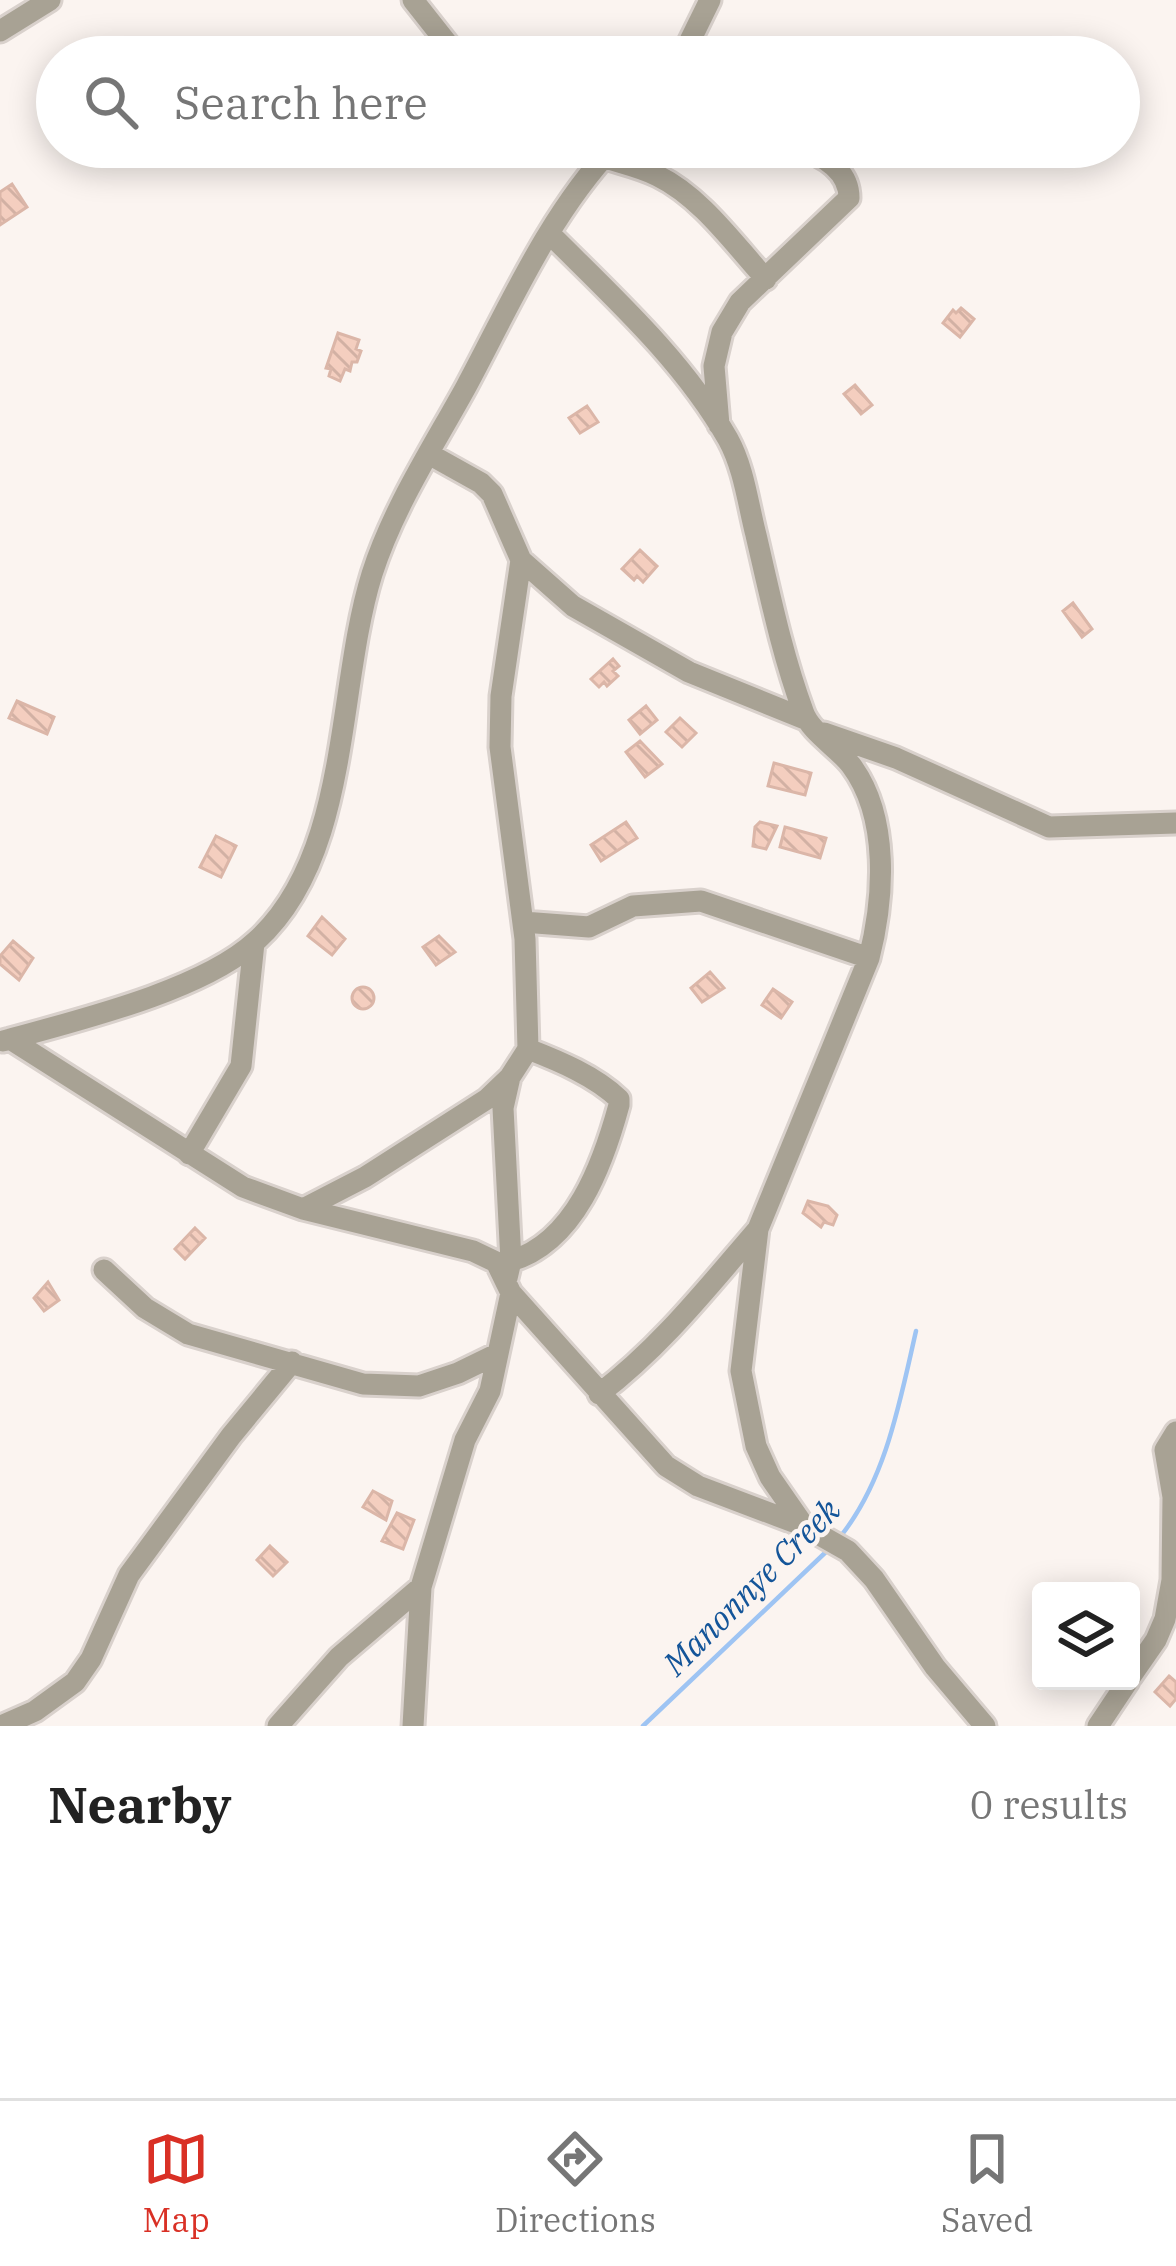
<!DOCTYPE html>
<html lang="en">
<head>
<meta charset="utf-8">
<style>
  body { margin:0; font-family:"IBM Plex Serif",serif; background:#f6f6f6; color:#222 }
  .controls { position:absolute; right:36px; bottom:36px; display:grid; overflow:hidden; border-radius:12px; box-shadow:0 6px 30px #0003 }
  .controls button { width:108px; height:108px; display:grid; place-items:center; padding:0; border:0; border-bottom:3px solid #e0e0e0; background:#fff; color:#222; font:60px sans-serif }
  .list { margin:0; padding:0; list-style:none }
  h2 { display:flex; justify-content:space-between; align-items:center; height:156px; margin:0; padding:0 48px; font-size:51px }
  h2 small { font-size:39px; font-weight:400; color:#767676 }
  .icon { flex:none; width:66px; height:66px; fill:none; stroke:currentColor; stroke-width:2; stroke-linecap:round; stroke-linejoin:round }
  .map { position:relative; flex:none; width:1176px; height:1726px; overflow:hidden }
  .search { position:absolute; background:#fff; box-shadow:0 6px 30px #0003; left:36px; right:36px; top:36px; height:132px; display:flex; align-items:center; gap:30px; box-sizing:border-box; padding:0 42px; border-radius:66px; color:#767676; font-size:45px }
  .sheet { height:372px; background:#fff }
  nav { display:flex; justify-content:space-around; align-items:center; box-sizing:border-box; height:168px; border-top:3px solid #e0e0e0; background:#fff; font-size:33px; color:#767676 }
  nav a { display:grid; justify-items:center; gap:6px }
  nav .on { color:#d93025 }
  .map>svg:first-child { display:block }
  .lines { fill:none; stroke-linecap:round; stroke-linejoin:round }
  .stream { stroke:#9ec4f3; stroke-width:4.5 }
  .building { fill:url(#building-back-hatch); stroke:#dbb6a8; stroke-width:3 }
  .minor-casing { stroke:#d9d1cc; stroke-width:27 }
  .minor { stroke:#a8a294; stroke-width:21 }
  .labels { text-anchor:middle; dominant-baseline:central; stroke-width:9; stroke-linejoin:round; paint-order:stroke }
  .water-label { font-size:33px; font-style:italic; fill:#145599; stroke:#fbf4f0 }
</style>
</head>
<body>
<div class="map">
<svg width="1176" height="1726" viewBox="0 0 1176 1726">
  <defs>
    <pattern id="building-back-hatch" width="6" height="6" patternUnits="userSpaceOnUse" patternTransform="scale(3)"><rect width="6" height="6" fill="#f4cebf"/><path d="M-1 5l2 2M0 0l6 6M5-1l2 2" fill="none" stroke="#d2b1a4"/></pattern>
  </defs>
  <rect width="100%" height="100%" fill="#fbf4f0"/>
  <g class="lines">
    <!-- stream -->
    <path class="stream" d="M840,1537c46,-57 60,-136 76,-206
      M643,1726l185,-176"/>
  </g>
  <!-- building -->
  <path class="building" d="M12,184l15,23 -27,18v-33z
    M961,308l13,11 -14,18 -17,-14 10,-13 3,3z
    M338,333l21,7 -3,9 5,2 -4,11h-5l-2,9 -5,-2 -5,12 -11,-5 2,-7 -5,-1z
    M855,385l17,20 -11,9 -17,-20z
    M587,406l11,16 -18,11 -11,-15z
    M640,550l17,16 -14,16 -6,-6 -3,4 -12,-11z
    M1073,603l19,26 -10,8 -19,-26z
    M613,659l6,7 -6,5 5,5 -11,10 -3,-4 -5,5 -8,-8z
    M17,701l37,16 -7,17 -38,-16z
    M646,706l11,14 -17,14 -11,-14z
    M680,718l16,15 -14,14 -16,-15z
    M640,741l22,23 -17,13 -19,-25z
    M774,763l37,10 -6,22 -37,-9z
    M626,822l11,16 -36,23 -10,-16z
    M760,822l17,4 -11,23 -13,-3 2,-19z
    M785,827l41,11 -6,20 -40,-11z
    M216,836l20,10 -15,31 -21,-10z
    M322,917l23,22 -13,16 -24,-19z
    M439,936l16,16 -19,13 -13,-18z
    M13,941l20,17 -14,22 -19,-16v-8z
    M710,972l14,16 -22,14 -11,-14z
    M352 998a11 11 0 1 1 22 0a11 11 0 1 1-22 0Z
    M773,989l19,13 -11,16 -19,-13z
    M808,1201l20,5 9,9 -4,10 -9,-3 -3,5 -18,-14z
    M195,1228l10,10 -20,21 -10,-10z
    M48,1282l11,18 -15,11 -10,-13z
    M373,1491l19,10 -6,19 -23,-13z
    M397,1513l17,7 -11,29 -21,-8z
    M270,1546l17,16 -14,14 -16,-16z
    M1169,1676l7,6v17l-6,7 -15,-14z"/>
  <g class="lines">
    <!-- minor casing -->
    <g class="minor-casing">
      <path id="minor" d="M413,0l45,57
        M0,31l50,-31
        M682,57l28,-57
        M579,147c25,14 53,16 79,29 43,21 76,68 108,103
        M549,233c64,64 134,127 179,206 16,29 20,65 28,96 14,60 26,119 47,176 7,21 34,36 48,54 39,52 33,134 18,193l-111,271 -17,142 15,75 14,31 34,49
        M719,425l-5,-59 8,-34 18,-30 109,-104c0,-29 -27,-43 -52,-51
        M429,454l52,29 11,11 29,66 52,46 116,66 116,47
        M824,733l72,25 153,69 127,-4
        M523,922l66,5 44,-21 68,-5 168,57
        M10,1039l233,148 60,22 170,42 23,11 15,31 155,173 32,20 106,40 44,25 26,28 61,88 50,59
        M3,1041c72,-20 199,-50 253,-100 95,-86 80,-251 116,-367 21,-66 61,-127 94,-187 44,-82 83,-172 147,-240
        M510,1077l-7,31 8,153
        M189,1154l52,-88 13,-123
        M303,1209l62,-32 122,-78 23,-22 18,-28
        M104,1270l41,38 43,26 175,50 56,2 39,-13 39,-19
        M507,1278l4,-17c64,-19 92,-97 108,-156v-6c-24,-23 -60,-38 -91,-50l-3,-110 -25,-192 1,-51 20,-136
        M599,1394c62,-47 108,-106 159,-165
        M1131,1676l25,-36 9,-21 7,-39 1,-83 -8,-47 11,-18
        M1,1726l34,-15 40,-29 16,-23 38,-84 102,-139 61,-74
        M278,1726l61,-69 82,-70
        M413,1726l8,-139 44,-147 25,-49 21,-98
        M1098,1726l30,-45"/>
    </g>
    <!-- minor -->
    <use href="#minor" class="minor"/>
  </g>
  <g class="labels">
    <!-- water labels -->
    <g class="water-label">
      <text transform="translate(751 1586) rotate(-45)">Manonnye Creek</text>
    </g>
  </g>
</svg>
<div class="controls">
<button><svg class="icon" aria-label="layers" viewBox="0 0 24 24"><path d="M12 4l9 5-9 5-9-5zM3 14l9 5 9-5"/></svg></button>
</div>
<div class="search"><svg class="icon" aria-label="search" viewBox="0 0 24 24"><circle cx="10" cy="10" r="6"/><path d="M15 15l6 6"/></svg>Search here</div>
</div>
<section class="sheet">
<h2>Nearby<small>0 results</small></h2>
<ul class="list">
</ul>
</section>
<nav>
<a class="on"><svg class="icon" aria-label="map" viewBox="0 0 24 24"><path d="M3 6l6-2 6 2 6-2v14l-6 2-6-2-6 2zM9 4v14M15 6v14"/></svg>Map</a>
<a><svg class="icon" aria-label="directions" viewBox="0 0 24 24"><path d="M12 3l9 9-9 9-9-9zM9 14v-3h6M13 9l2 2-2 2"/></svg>Directions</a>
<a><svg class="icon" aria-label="saved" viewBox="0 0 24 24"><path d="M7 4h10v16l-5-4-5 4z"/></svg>Saved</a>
</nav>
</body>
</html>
